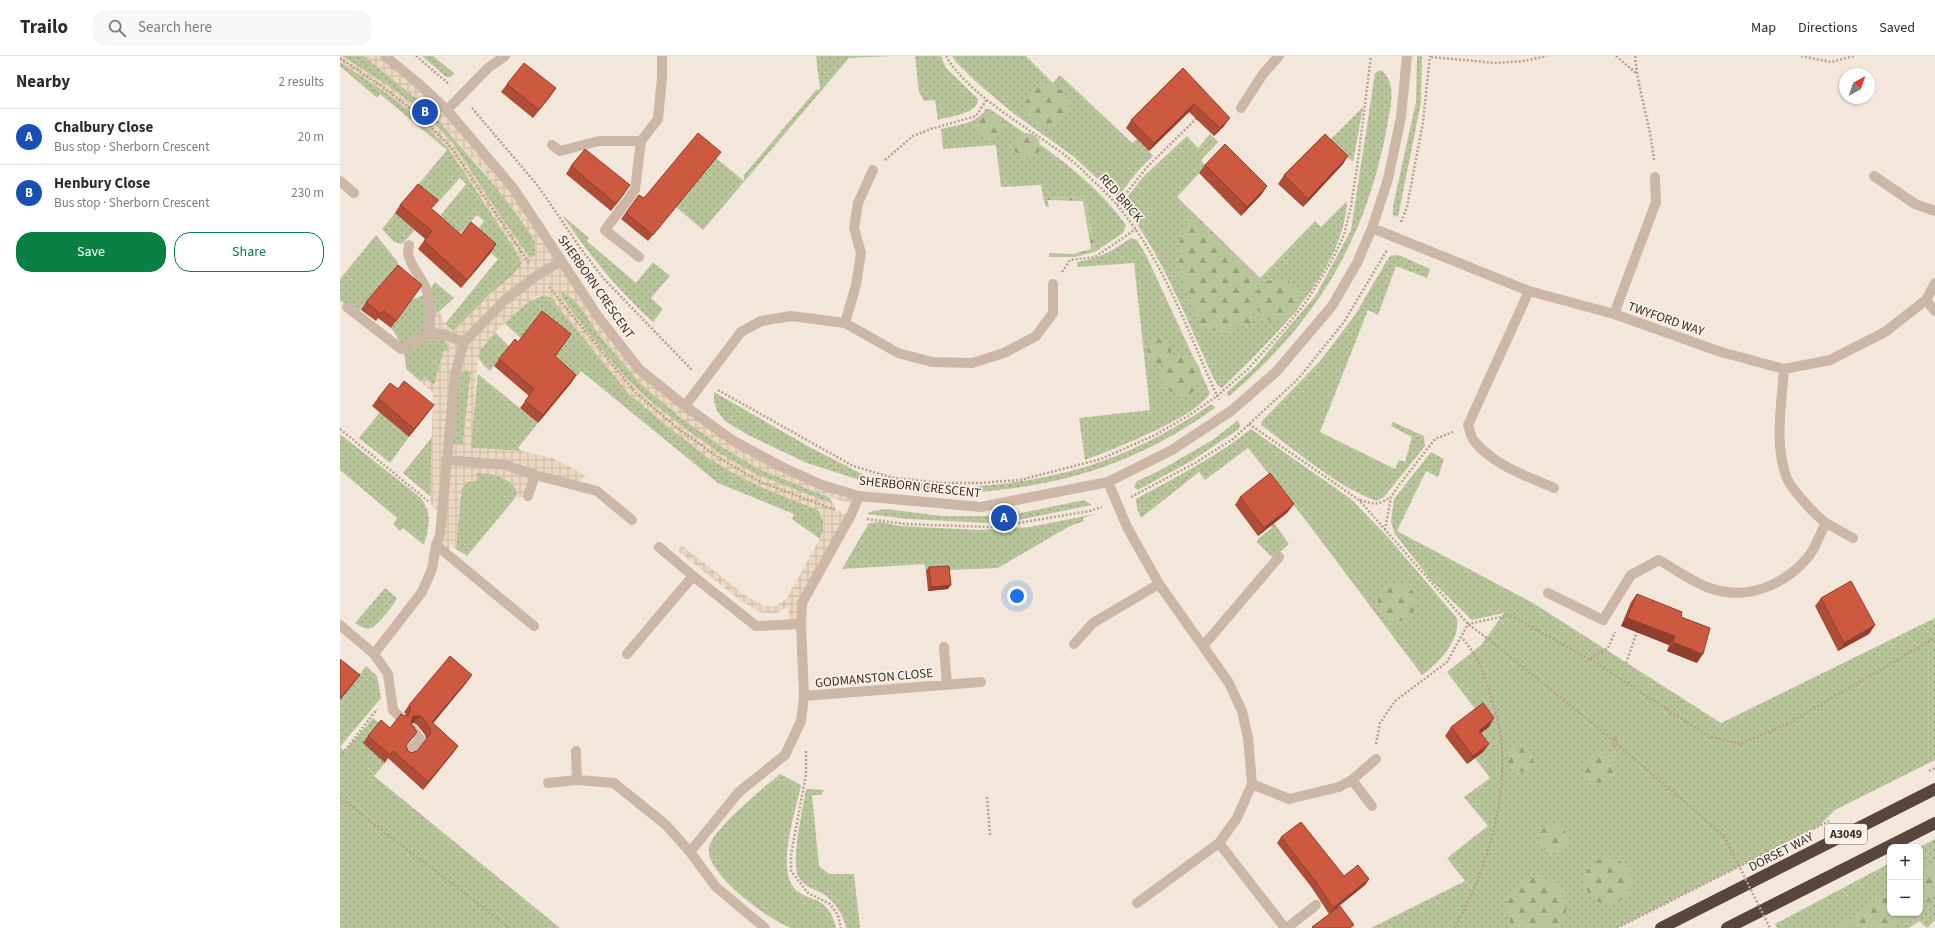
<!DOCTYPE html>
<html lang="en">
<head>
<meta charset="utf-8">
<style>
  body { margin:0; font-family:"Source Sans 3",sans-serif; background:#f7f7f7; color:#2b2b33 }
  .controls { position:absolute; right:12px; bottom:12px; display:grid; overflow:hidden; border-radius:8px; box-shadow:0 1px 3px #0004 }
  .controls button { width:36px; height:36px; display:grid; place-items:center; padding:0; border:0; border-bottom:1px solid #e1e1e2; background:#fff; color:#2b2b33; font:20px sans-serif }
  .compass { position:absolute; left:1499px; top:12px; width:36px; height:36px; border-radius:50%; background:#fff; box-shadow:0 1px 3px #0004; rotate:40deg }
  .you { position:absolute; left:677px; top:540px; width:14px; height:14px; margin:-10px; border:3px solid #fff; border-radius:50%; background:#1a73e8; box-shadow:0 0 0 6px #1a73e833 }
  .badge { display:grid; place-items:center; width:26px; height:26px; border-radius:50%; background:#0b8043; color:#fff; font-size:13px; font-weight:700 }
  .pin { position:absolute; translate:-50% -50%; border:2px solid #fff; box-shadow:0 1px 4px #0006 }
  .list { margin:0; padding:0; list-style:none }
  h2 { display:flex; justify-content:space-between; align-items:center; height:52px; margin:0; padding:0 16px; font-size:17px }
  h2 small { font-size:13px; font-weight:400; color:#7c7c81 }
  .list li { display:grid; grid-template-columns:26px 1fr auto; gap:12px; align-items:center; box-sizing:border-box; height:56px; padding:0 16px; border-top:1px solid #e1e1e2 }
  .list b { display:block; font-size:15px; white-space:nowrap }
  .list p { margin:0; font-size:13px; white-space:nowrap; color:#7c7c81 }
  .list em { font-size:13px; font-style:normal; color:#7c7c81 }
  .actions { display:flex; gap:8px; padding:12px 16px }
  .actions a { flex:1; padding:9px 0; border:1px solid #0b8043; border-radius:16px; text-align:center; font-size:14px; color:#0b8043 }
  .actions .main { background:#0b8043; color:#fff }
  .icon { flex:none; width:22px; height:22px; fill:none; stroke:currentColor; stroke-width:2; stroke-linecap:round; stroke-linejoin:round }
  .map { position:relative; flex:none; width:1595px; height:872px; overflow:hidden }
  header { display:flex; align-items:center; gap:24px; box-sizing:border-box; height:56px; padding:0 20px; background:#fff; border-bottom:1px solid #e1e1e2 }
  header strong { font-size:19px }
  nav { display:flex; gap:22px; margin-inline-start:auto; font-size:14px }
  .search { width:280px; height:36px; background:#f7f7f7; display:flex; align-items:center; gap:10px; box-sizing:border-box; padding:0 14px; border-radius:16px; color:#7c7c81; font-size:15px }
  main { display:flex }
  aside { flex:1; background:#fff }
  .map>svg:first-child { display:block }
  .grass { fill:url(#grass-dots) }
  .forest { fill:url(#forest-firs) }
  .plaza { fill:url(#plaza-grid); fill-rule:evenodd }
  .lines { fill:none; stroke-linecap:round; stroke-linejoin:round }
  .path { stroke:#b8a090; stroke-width:2.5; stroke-dasharray:2 2; stroke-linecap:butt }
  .minor { stroke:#ccb6a6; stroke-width:10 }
  .highway { stroke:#5a453e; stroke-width:12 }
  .path-bridge { stroke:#b8a090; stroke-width:2.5; stroke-dasharray:2 2; stroke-linecap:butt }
  .wall { fill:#b04d37; fill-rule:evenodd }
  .shaded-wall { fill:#903f2d }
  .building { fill:#cd5a40; stroke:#903f2d; fill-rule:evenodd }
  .labels { text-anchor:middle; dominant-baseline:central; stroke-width:3.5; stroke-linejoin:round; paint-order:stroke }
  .shield { fill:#fbf1e8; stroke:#726762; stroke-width:1 }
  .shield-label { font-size:12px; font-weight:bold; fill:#382c28 }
  .street-label { font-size:13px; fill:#382c28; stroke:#fbf1e8 }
</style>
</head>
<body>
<header>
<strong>Trailo</strong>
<div class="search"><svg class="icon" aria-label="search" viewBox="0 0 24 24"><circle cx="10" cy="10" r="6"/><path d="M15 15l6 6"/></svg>Search here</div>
<nav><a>Map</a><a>Directions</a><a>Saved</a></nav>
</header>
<main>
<aside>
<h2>Nearby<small>2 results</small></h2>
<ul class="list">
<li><span class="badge" style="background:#1a4fb4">A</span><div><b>Chalbury Close</b><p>Bus stop · Sherborn Crescent</p></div><em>20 m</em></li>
<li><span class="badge" style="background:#1a4fb4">B</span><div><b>Henbury Close</b><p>Bus stop · Sherborn Crescent</p></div><em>230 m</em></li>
</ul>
<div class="actions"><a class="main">Save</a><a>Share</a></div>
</aside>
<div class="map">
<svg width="1595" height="872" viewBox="0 0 1595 872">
  <defs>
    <pattern id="grass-dots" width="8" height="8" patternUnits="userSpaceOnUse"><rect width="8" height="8" fill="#b8c49a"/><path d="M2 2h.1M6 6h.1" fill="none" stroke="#979f7e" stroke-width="1.8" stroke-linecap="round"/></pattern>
    <pattern id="forest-firs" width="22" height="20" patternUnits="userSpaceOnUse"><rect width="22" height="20" fill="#b8c49a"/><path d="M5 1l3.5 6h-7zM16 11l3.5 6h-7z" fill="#979f7e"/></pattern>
    <pattern id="plaza-grid" width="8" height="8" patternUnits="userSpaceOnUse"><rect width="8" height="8" fill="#ecd7c1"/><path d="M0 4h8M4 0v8" fill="none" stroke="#cbb9a6"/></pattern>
  </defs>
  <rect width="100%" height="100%" fill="#f3e7db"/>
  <!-- grass -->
  <path class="grass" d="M2,0h22l54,44 -4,5 -29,-21z
    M82,0h11l21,17 -3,4h-5z
    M476,0h77l-44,2 -146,172 -27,-23 40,-49 28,23v-6l72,-85 4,-1z
    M575,0h26l5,12 32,31c0,15 -28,17 -40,21l-3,-20 -11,1 -5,-9z
    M612,0h74l27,27 7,-8 72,68 5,-4 16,17 -16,16 -17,22 -4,2 -43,-40 -60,-43 -38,-32 -19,-19z
    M1077,0h5l-1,46 -23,115 -5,-2v-9l23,-104z
    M0,6l41,27 34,26 33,33 68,103 6,12c-6,13 -21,21 -31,30 -13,13 -24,27 -38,38l-8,-7 53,-65 -7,-6 -20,24 1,-40 12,-16 -7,-6 -24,27 -22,-15 35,-43 -6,-6 -28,31 -20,-17 35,-42 -67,-56 -3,4 -37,-32z
    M1041,14c17,13 9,38 6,57 -21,112 -70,195 -158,269l-3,-3 29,-26 61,-72 35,-65 24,-157z
    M1023,51l-10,55 -23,-22z
    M646,53h4c49,35 101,67 136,116l-3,8 -28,19 -10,-54 -42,-1 -2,-12 -40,2 -5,-42 -53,4 -2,-20c16,-4 36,-5 45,-20z
    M96,62l71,82 25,36 3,6 1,13 -6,3 -2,-3 -26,-36 -48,-74 -21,-23z
    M870,78l8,8 -17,18 5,6 -29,31 83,81 55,-57 6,6 26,-26c-3,71 -77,140 -125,187l-4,-2 -6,-11c-27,-59 -49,-119 -89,-170l1,-4 19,-24 44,-41 11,12z
    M55,157l20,17 -13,14 -8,-2 -12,-13z
    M222,159l27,23 -2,3 49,42 17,-21 17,14 -19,22 12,11 -10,13c-35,-32 -64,-67 -91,-107z
    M36,179l21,26 8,21 -12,-10 -36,42 -17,-14v-21z
    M791,182l6,2 9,15 64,138c-13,24 -98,57 -125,67l-6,-42 71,-8 -16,-147 -56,4 -1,-5c24,-4 33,-10 54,-24z
    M1055,199l6,1 29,13 -3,9 -31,-12 -18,49 -10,-5 -48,122 75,37 4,-9 6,2 7,-25 -21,-11 2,-4 31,14 1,10 -41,51 -8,4c-41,-16 -80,-50 -115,-76l1,-4 59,-61 34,-45 31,-53 4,-6z
    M95,226l19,16 -24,22 12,14 8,17h-6l-10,35 -10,-9 -3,5 -15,-13c0,-15 -6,-29 -15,-41l20,-28 17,-7z
    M222,235l14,10 24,35 41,48 40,34 43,30 35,21 67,27 4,2 3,6c-25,-9 -51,-18 -76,-29 -37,-18 -91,-57 -121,-87 -28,-27 -51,-60 -75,-91z
    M204,239l7,2 78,97 36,30 42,33 30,18 26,13 55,22c7,10 7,17 2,29l-28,-20 2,-5 -76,-31 -137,-112 -10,12 -67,-60 24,-21z
    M155,276l14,14 -19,25 -6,-5 -6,-9 2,-7z
    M127,314l4,1 -8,72 -2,2 -14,-1 8,-70z
    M138,318l60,49 -20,25 4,3 -52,-3z
    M374,336l99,57 55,28 83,10 1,7 -86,-12 -59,-19 -59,-28 -23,-14 -8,-10 -3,-9z
    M870,349h3l2,3c-76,54 -145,76 -236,84l-1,-6c92,-7 156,-30 232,-81z
    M40,356l29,25 -19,26 -31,-25z
    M898,364l2,6 -1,3 -46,31 -55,30 -4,-3 3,-6 22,-10 55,-32z
    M911,373l100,70 37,38 69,81c4,20 -18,46 -35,57l-118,-157 -56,-70 -43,32 -6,-8 -58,46 -4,-10 -1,-9c40,-22 80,-42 115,-70z
    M0,378l81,64c12,17 8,28 3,47l-21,-17 -3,3 -7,-7 4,-6 -57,-48z
    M92,381l-1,60 -28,-24z
    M1091,396l13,7 -6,18 -12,-6 -29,60 136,72 188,120 214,-105v142l-100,50 -16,16 -202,102h-246l94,-47 -18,-23 41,-32 -24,-29 26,-19 -15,-20 -2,-19 15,-13 -41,-54 34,-27 23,-32 -32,7 -42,-41 -35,-45 -4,-12 3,-23z
    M137,417c15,-1 34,4 41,19l-2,5 -49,59 -11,-7 4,-54c2,-10 6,-16 16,-14z
    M744,444l8,5 -74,15 -2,-6z
    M546,453l56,7h48l1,5 -2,2 -81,-4 -41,-5 5,-3z
    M755,458l-12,4 1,3 -16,6 -70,41 -72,3 -2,-7 -82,5 27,-46 12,-1 18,4 81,4 50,-3z
    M934,467l15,21 -14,12h-4l-14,-14 1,-3 14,-11 -1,-2z
    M45,532l12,10c-3,7 -19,27 -26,30 -6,2 -11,-2 -16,-5z
    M26,610l11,10 4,22 -41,49v-47z
    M33,662l10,8 2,37 -11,13 186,152h-220v-181l5,4z
    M440,718l21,11c-5,25 -23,77 -9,100 11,19 36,6 44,43 -10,0 -37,0 -45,0 -23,-9 -86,-54 -82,-80 2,-18 56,-61 71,-74z
    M466,733l18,1 -3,5h-9l7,71 10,8h25l6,54h-14c-3,-13 -10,-25 -21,-33 -9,-6 -21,-7 -27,-19 -7,-15 5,-69 8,-87z
    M1595,783v81l-8,8 -8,-7 -10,7h-132l-2,-4 115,-61v50h30v-66z"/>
  <!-- forest -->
  <path class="forest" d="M686 50a21 21 0 1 1 42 0a21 21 0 1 1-42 0Z
    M636 70a14 14 0 1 1 28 0a14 14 0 1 1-28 0Z
    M674 90a13 13 0 1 1 26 0a13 13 0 1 1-26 0Z
    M703,141l42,1 10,54 -21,5h-25v-4l25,1 17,-5 -8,-48 -36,-1 2,7h-3z
    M855,159l65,63 -4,15c8,-13 25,-22 38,-7 26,30 -39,58 -38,9l-4,27 -28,11 -24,-7 -20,-56 -1,-24 4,-21z
    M822,283l9,9v9c35,-10 40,36 11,38 -6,0 -13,-3 -16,-8 -6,-7 -6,-15 -2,-23h-10l-6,-6v-12l6,-6z
    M1038 546a19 19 0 1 1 38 0a19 19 0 1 1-38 0Z
    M1167 703a13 13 0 1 1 26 0a13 13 0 1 1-26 0Z
    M1244 712a15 15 0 1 1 30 0a15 15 0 1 1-30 0Z
    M1199 782a14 14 0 1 1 28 0a14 14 0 1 1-28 0Z
    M1245 825a23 23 0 1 1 46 0a23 23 0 1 1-46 0Z
    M1595,804v36l-15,12v-37z
    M1197,821c24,5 40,30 21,51h-44c-17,-23 -5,-47 23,-51z
    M1550,835v22h23l-22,15h-55z"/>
  <!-- plaza -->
  <path class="plaza" d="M0,0l45,28 29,21 4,-5 -54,-44h21l33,27 96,106 125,180 46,37 95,60 79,30 -3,9 -30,-9 -67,-27 -35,-21 -43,-30 -40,-34 -41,-48 -24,-35 -14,-9v5l6,9 27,35 41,48 42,34 43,31 35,20 77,30v-3l3,9 15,5 -49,88 -1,21h-12l-1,-17 -11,6h-15l-21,-12 -63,-50 4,-5 63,49 19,11h12l10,-7 34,-60 4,-11 -1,-11 -5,-7 -55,-22 -26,-13 -30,-18 -42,-33 -36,-30 -78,-96 -7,-3 -9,2 -12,9 -28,26 -15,18 -2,7 -7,91 51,3 30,7 33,17 -3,6 -12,4 -35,-10 -7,21 -14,3 4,-7 -8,-10 -16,-8 -17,-1 -1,8 -9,1 -5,4 -6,63 -6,-4 -2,9 -12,-9 7,-30 -13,-11 3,-111 -12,-11 3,-5 10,8 10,-34h6l-8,-17 -12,-1v-13l9,-9 6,13 4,5 4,2 38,-38 23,-19 8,-11 -6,-12 -68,-103 -33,-33 -34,-26 -41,-27zM96,62l43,48 43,54 13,22 1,13 -3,2 -3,1 -2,-3 -26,-36 -48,-74 -21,-22zM127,314l4,2 -8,71 -2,2 -14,-1 8,-70z"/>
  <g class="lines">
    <!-- path -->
    <path class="path" d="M76,0l33,28
      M606,0c23,41 89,75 125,104 11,9 21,20 31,29 58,57 84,140 117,211
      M1276,0l21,18
      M1295,0c3,36 16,69 19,105
      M1461,0l30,6 23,-6
      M1091,1l65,6 28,-2 23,-5
      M0,2l47,32 29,23 35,34 78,116
      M132,52l66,78 43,63 23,30 88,91
      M545,104l28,-24 18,-7 45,-13 11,-17
      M777,149l30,-38 51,-50
      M1061,166l6,-15 16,-85 7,-66
      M722,216l8,-12 25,-3 41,-28
      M209,231l86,105 41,35 40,29 42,25 77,29
      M378,334l135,76 41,12 49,5h36l41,-3 81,-21 54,-24 33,-19 29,-20 30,-26 38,-42 21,-26 25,-40 13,-27 7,-29 6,-38 14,-112
      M909,368l110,76 109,124 24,18 121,98 2,-3 2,2 -4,5 2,3 2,-3 107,92
      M0,373l88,72
      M791,441l64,-34 38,-24 65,-60 46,-57 43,-72
      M1020,444c13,4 19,6 30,-3
      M527,463l38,5 83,3 30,-4 72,-12 12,-4
      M1045,474l6,-33 8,-12 36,-46 18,-7
      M1250,603l118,77 32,8 49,-21 146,-85
      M1286,607l11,-31
      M1036,688l4,-21 15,-22 52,-39 21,-38 42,-9 79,44 19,-11 7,-16
      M466,695v23l-15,81v16l17,22 22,11 8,11 3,13
      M0,701l37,-48
      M1589,715l6,-3
      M0,741c55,45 112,85 168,130l-2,1
      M647,741l3,38
      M1114,872c33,-56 56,-133 46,-198 -2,-10 -5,-20 -8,-30 -7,-24 -13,-43 -30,-62
      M1277,872l212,-107"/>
    <!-- minor -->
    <path class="minor" d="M45,0l33,27 29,27 67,79 83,126 42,54 46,37 47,34 48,26 42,19 37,11 122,11 127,-25 64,-32 59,-39 45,-39 56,-66 25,-43 15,-35 16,-49 13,-62 6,-61
      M901,52l22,-34 16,-18
      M107,54l41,-42 17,-12
      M301,85l17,-22 4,-42v-21
      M212,89l8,6 39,-10h42
      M1534,120l41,28 20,7
      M0,125l14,12
      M1032,172l157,63 85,23 107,38 63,17 46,-9 55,-28 41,-32 9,-17
      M69,189c-5,18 15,32 19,49 3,12 2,26 2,39l12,1 22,8
      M299,201l-34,-27 30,-40 6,-49
      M1189,235l-61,134c2,5 3,13 7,17 20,24 52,34 79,46
      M1586,244l9,11
      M7,251l54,42 29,-16
      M1274,258l42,-112 -1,-25
      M505,267l11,-38 5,-32 -7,-25 4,-25 15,-33
      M345,350l56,-74 20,-11 30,-5 54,7 53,30 34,9 40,1 32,-10 32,-17 17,-23v-29
      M106,404l60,5 29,10 62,16 35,29
      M768,426l19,45 32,57 70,99 13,28 6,27 4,46 -15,34 -18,25 -82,60
      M188,440l7,-21
      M1486,467l27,15
      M96,489l98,81
      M319,491l34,29 63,50 45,-2
      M1208,537l55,27 28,-45 28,-15c16,9 32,21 48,27 38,15 77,-1 102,-31 7,-9 11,-23 17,-33 -11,-8 -36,-35 -40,-47 -12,-34 -4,-72 -2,-107
      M0,569l34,29 48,-62 10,-23 4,-24 4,-10 15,-161 9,-32 42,-43 33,-25 23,-13
      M734,588l19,-21 66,-39
      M863,590l76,-89
      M604,591l3,38
      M34,598l14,20 5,36 7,7
      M287,598l66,-78
      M464,640l177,-14
      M236,695l1,29
      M67,698l13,-15 -8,-10
      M1012,724l20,26
      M208,727l29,-3 37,3 52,42 24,27 26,35 49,41
      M912,728l37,15 50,-12 13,-7 24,-21
      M879,787l66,85
      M350,796l49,-60 46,-37 16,-34 3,-25 -3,-72 1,-21 49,-88 8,-19
      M947,872l29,-23"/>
    <!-- highway -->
    <path class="highway" d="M1321,872l274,-139
      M1387,872l208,-105"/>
    <!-- path-bridge -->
    <path class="path-bridge" d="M1384,780l46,92"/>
  </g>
  <!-- wall -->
  <path class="wall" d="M843,12l41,58 -10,10 -25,-24 -40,39 -23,-23 5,-8z
    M167,28l49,4 -23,30 -32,-26z
    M376,102l-68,83 -27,-22 18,-24 5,3z
    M1003,108l-40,43 -25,-23 6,-9z
    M865,109l62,21 -6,9 -20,21 -42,-43z
    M231,110l54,27 -14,18 -45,-37z
    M60,149l32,4 29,26 35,9 -5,8 -30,36 -43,-39 7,-10 -30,-26z
    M82,229l-31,43 -13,-10 -2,3 -15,-11 5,-8z
    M226,286l-11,14 21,19 -5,8 -33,40 -18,-15 9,-12 -35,-30 5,-7z
    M58,333l36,16 -25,32 -37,-31 6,-8z
    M900,441l48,15 -30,24 -23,-31z
    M589,511l19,22 -20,2 -2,-20z
    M1297,538l44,23 16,46 -30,-12 2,-6 -48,-19 10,-24z
    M1481,542l54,27 -6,9 -31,17 -23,-45z
    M127,626l-34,41 25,23 -5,7 -30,37 -35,-32 -3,5 -22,-20 5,-7 22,-8 14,-12 2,-1 -2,-3 5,-7zM71,667h3l3,2 8,10 1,5 -9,11 -6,2 -3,-2 -2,-5z
    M1111,671h38l-9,6 3,19 -16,12 -22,-28z
    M941,781l63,39 25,3 -4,6 -36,29 -17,-26 -35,-45z"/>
  <!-- shaded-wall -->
  <path class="shaded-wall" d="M216,32l-6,9 -17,21 6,-8z
    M854,48l-5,8 -40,39 5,-8z
    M890,62l-6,8 -10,10 6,-8z
    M1008,100l-5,8 -40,43 5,-8z
    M927,130l-6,9 -20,21 6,-9z
    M156,188l-5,8 -30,36 6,-8z
    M236,319l-5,8 -33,40 5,-8z
    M94,349l-6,8 -19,24 5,-8z
    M954,448l-6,8 -30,24 6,-8z
    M611,529l-3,4 -20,2 3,-4z
    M1287,562l48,18 -6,9 -48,-19z
    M1535,569l-6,9 -31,17 6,-8z
    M1333,586l30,12 -6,9 -30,-12z
    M20,619l-6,8 -14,17v-2z
    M132,619l-5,7 -37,45 2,-5z
    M73,660h6l-5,7 -6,1z
    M1154,662l-5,9 -16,12 6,-8z
    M1149,688l-6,8 -16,12 6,-8z
    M118,690l-5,7 -30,37 5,-8z
    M1029,823l-4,6 -36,29 4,-6z"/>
  <!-- building -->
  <path class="building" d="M184,7l32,25 -17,22 -32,-26z
    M843,12l47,50 -10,10 -26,-24 -40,39 -23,-23z
    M358,77l23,19 -68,83 -27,-22 13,-18 5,3z
    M985,78l23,22 -40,43 -24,-24z
    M885,88l42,42 -20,21 -42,-42z
    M245,93l45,36 -14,19 -45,-38z
    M78,128l20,16 -7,8 30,27 10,-13 25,22 -29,36 -43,-39 8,-10 -32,-26z
    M58,209l24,20 -26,36 -12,-10 -3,3 -15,-12z
    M202,255l29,23 -16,22 21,19 -33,40 -18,-14 9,-12 -35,-30 16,-20 3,3z
    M64,325l30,24 -20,24 -36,-31 12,-15 8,6z
    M930,417l24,31 -30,24 -24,-31z
    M609,510l2,19 -20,2 -2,-20z
    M1511,525l24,44 -31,18 -23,-45z
    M1297,538l45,18 -1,5 29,11 -7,26 -30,-12 2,-6 -48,-18z
    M110,600l22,19 -40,47 26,24 -30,36 -35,-31 -3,4 -22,-19 13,-16 9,8 11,-14 3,2 5,-1 2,-7 -2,-3zM73,660h6l3,1 8,11 1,5 -14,18 -6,2 -3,-2 -2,-5 11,-14 -6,-9z
    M0,603l20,16 -20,23z
    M1143,647l11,15 -15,13 10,13 -16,12 -22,-29z
    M961,766l43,54 14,-11 11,14 -36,29 -17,-26 -35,-45z
    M1000,850l14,19 -4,3h-37l-1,-1z"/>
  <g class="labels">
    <!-- shield labels -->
    <rect class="shield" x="1485" y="768" width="42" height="20" rx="3"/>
    <g class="shield-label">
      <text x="1506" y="778">A3049</text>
    </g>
    <!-- street labels -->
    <g class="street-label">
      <text transform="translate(781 142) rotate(49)">RED BRICK</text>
      <text transform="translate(256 231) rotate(55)">SHERBORN CRESCENT</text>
      <text transform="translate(1326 263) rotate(19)">TWYFORD WAY</text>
      <text transform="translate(580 431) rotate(6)">SHERBORN CRESCENT</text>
      <text transform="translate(534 622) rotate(-5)">GODMANSTON CLOSE</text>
      <text transform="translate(1441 796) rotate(-27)">DORSET WAY</text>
    </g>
  </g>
</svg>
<div class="controls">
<button>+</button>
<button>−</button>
</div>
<svg class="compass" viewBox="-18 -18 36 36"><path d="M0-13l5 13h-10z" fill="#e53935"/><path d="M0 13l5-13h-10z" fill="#7c7c81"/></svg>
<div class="you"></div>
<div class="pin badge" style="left:664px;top:462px;background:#1a4fb4">A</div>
<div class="pin badge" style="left:85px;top:56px;background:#1a4fb4">B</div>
</div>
</main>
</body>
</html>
